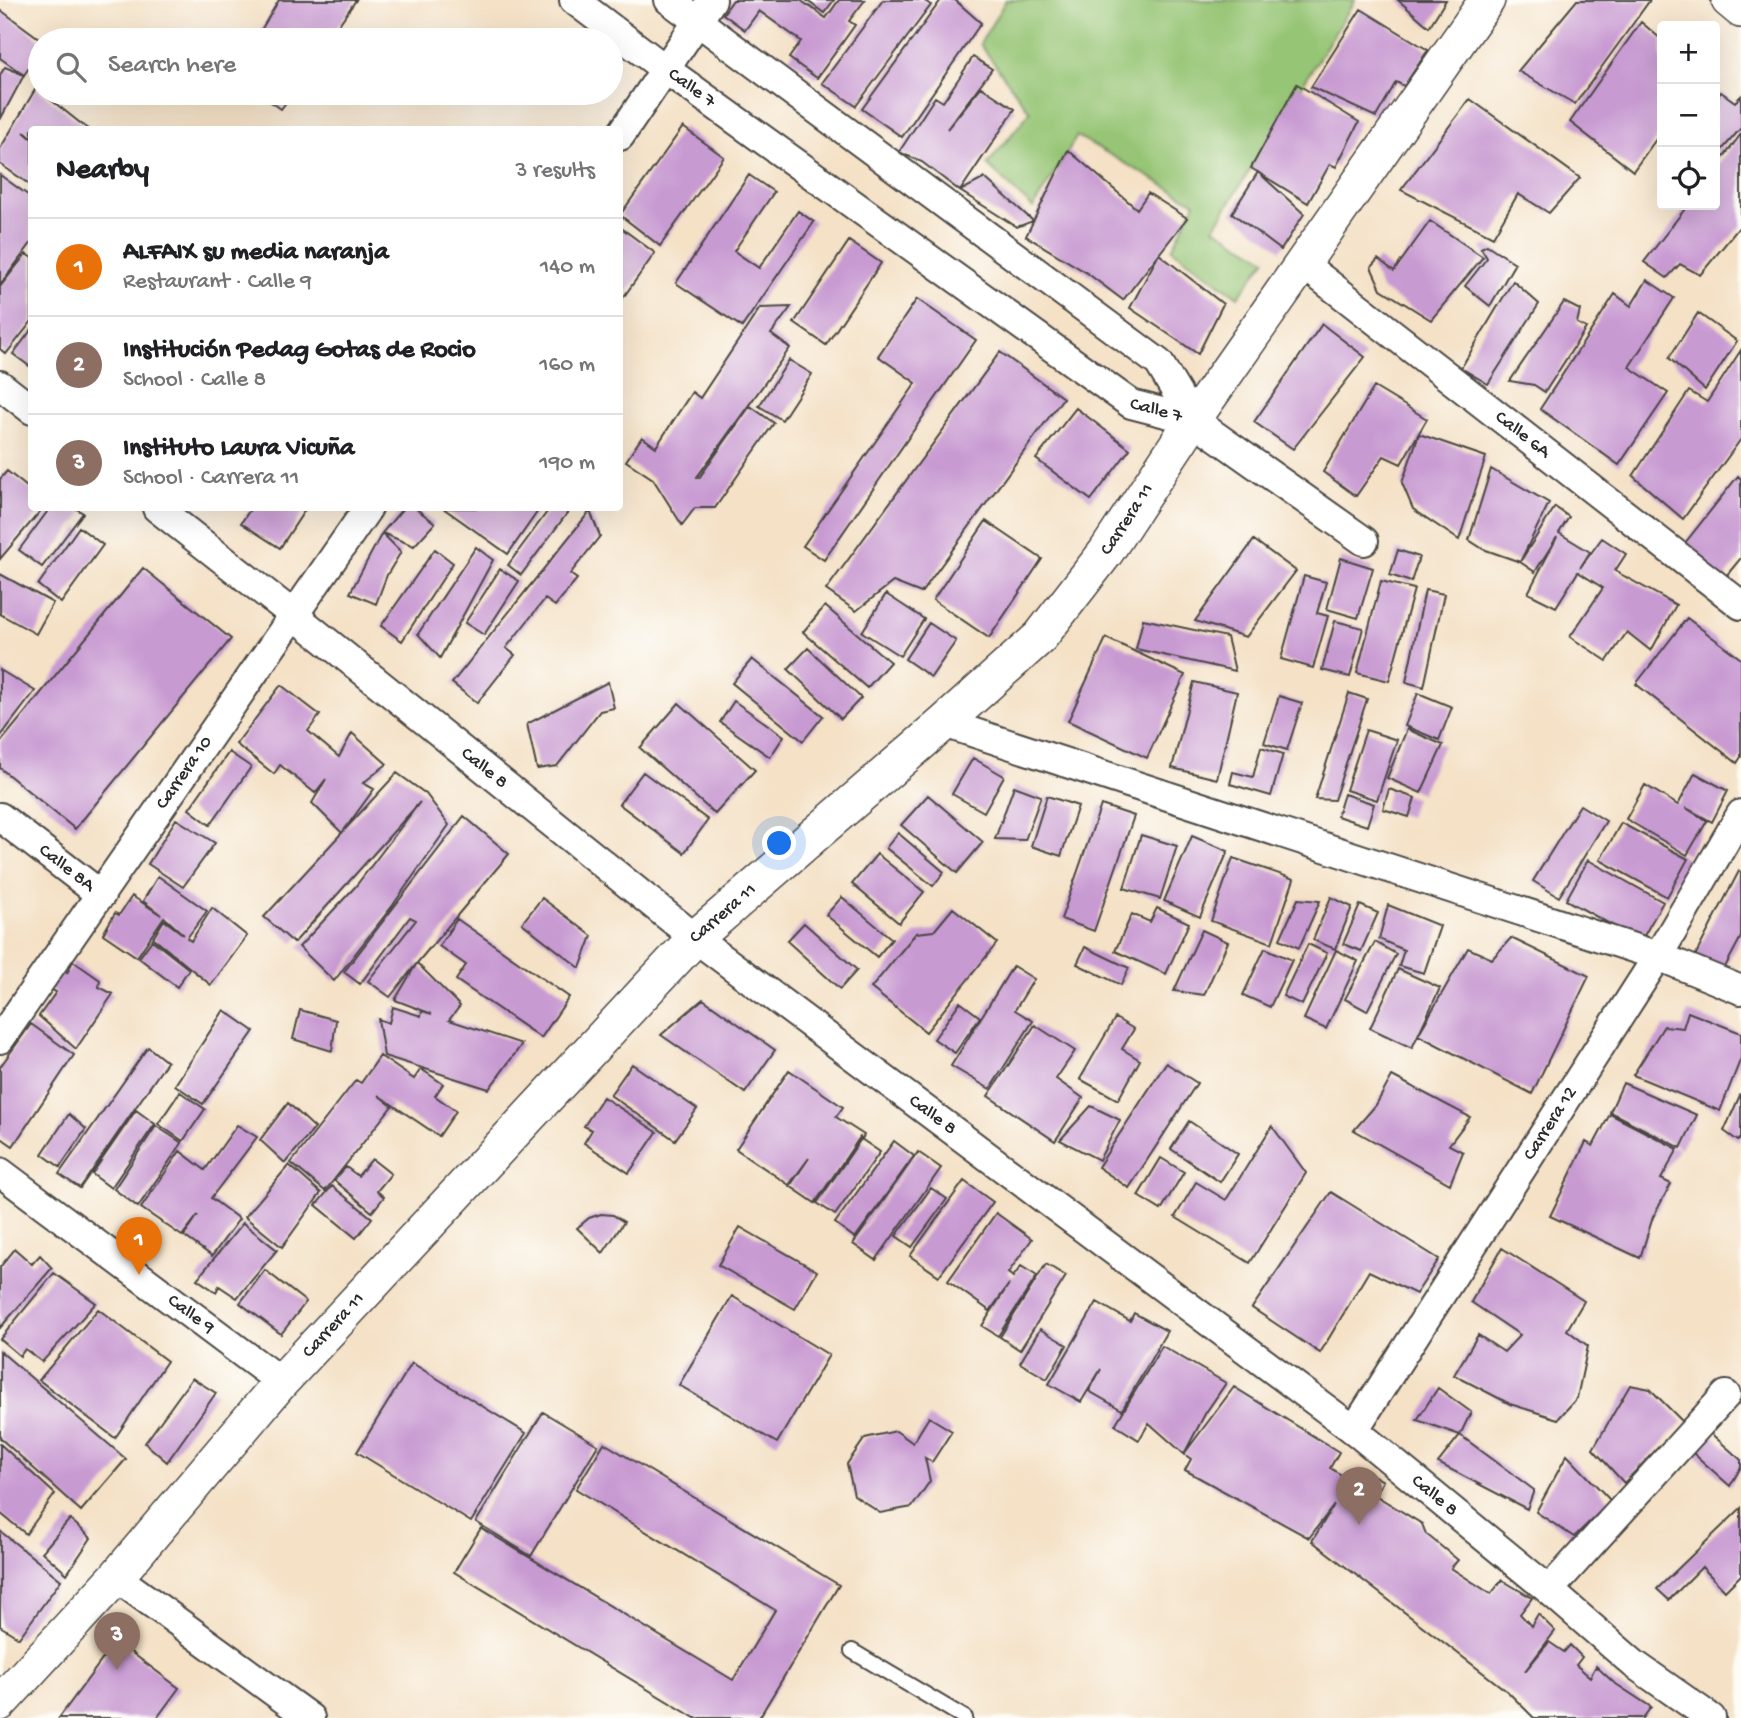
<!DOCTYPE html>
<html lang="en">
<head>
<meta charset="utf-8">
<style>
  body { margin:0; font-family:"Gochi Hand",sans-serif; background:#f6f6f6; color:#202124 }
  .controls { position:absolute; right:21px; top:21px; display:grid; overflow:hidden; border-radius:7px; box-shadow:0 7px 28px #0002 }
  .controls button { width:63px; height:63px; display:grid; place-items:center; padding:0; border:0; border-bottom:2px solid #e0e0e0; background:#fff; color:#202124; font:35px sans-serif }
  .you { position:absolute; left:780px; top:844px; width:24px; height:24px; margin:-18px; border:5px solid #fff; border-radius:50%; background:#1a73e8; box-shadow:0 0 0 10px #1a73e833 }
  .badge { display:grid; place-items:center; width:46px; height:46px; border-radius:50%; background:#c8321e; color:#fff; font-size:23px; font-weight:700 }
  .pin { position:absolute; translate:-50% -58px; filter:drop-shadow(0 2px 4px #0008) }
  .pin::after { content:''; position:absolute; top:37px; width:24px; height:21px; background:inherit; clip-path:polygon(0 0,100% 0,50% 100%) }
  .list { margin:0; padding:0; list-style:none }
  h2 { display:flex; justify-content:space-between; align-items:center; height:91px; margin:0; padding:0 28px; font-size:30px }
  h2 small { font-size:23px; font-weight:400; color:#757577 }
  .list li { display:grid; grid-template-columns:46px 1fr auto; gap:21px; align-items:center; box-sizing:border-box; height:98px; padding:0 28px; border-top:2px solid #e0e0e0 }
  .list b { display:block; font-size:26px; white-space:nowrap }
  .list p { margin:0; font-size:23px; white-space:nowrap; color:#757577 }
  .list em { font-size:23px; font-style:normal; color:#757577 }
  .icon { flex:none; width:38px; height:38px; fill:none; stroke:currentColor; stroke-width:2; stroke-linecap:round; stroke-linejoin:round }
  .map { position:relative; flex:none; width:1741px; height:1718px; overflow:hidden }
  .search { position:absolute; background:#fff; box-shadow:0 7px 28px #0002; left:28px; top:28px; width:595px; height:77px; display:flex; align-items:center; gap:18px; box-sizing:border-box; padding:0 24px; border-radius:38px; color:#757577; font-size:26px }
  .panel { position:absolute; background:#fff; box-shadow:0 7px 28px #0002; left:28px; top:126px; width:595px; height:385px; border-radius:7px }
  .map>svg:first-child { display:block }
  .green { fill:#96c574; stroke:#607850; stroke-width:2 }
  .building { fill:#c89ad2 }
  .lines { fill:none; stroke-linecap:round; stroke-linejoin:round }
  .service-casing { stroke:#494642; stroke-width:18 }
  .minor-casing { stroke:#494642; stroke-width:32 }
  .tertiary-casing { stroke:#494642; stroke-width:38 }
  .service { stroke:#fff; stroke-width:14 }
  .minor { stroke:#fff; stroke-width:28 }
  .tertiary { stroke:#fff; stroke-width:35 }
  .labels { text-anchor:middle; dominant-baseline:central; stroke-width:7; stroke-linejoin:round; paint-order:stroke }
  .street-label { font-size:19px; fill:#2b2b2b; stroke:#fdfcf7 }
</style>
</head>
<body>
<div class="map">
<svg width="1741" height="1718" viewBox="0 0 1741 1718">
  <rect width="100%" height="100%" fill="#fdfcf7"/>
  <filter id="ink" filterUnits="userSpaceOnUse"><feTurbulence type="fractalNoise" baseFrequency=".0143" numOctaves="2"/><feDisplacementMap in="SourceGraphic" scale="14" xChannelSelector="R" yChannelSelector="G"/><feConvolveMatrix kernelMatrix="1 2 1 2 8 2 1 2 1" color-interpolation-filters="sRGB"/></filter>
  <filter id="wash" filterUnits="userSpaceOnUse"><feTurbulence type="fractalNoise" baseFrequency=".00686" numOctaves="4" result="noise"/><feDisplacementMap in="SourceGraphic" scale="28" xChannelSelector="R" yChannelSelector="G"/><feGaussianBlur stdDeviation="1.57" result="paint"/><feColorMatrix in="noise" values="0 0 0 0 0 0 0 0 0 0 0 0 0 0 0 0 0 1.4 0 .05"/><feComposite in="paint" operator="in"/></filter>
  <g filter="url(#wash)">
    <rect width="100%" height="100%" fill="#f4e1c6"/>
    <!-- green -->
    <path class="green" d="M1006,0h349l-141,228 52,31 -28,38 -66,-48 23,-46 -118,-67 -44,72 -46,-43 43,-53 -50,-68z"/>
    <g id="blocks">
      <!-- building -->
      <path class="building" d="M279,0h77l-28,40h-73z
        M733,0h67l26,18 13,-18h26l-16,21 6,4 -38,53 -28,-20 12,-17 -42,-30 -14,19 -22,-16z
        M806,0h28l-10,13z
        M883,0h40l8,5 -75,101 -34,-23z
        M941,0h14l26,23 -79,114 -40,-28z
        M1398,0h48l-17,27z
        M1577,0h73l-75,104 -57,-33z
        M1361,9l67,41 -24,36 -8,-4 -20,35 -65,-30z
        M2,11l38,28v13l-16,23 -24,45v-45l5,-8 19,8 -24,-17v-44z
        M1641,22l21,18v91l-29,40 -63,-49z
        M973,57l19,12 -45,60 34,-42 34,22 -55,82 -38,-29 -23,-10 36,-55 8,5z
        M1297,84l62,38 -23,45 -6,-3 -22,39 -57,-35z
        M36,88l53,42h-57v7l-8,-5 8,7v47l-32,-22v-15z
        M1721,92l14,10 6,-6v32l-26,30v-58z
        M258,93h35l-12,16z
        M1470,99l110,79 -31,35 -31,-19 -25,43 -92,-47z
        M683,127l41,30 -64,89 -40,-31z
        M1741,134v91l-41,50 -20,-11 -13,14 -23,-16 44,-57h27v-36z
        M1068,150l69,59 11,-16 39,25 -28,36 64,50 -25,50 -68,-46 29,-54 -36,46 -36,-27 -61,-37z
        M1258,172l46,42 -23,36 -49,-37z
        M0,175l32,23v44l-32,43z
        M749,175l25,17 -40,59 25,17 39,-57 16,11 -72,105 -66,-44z
        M985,178l48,43 -16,6 -57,-36z
        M1430,221l53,36 -52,63 -50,-31 -10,-22 7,-8 16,12z
        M620,227l35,26 -35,49z
        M849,241l32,22 -55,82 -32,-22z
        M1487,245l28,18 -25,43 -25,-20 22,-28 -6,-10z
        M26,254l6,4v63l-26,33 -6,-5v-62z
        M1647,280l27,18 -45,69 39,26 -49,72 -79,-56 75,-115 16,12z
        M1513,281l26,23 -51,80 -27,-16z
        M917,299l59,41 -152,220 -21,-14 113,-163 -38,-27z
        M1564,302l16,8 -3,13 9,5 -41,64 -11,-7 -24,-4z
        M791,307l-20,27 19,14 -93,129 2,1 51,-72 24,17 -59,85h-20l-13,17 -29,-46 -27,-18 16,-24 14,10 36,-55 8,6 60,-90z
        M1698,313l39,28 -32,49 -36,-32z
        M1322,324l43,33 -72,92 -39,-27z
        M32,329v39l-19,-14z
        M1741,350v89l-58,80 -50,-43 56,-85 18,11z
        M1000,352l63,46 -142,195 -28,-11 -37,29 -30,-21z
        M789,360l23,14 -30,46 -23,-14z
        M1374,387l53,32 -26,45 -17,-8 -28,40 -33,-24z
        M1076,408l54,41 -39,51 -55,-41z
        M1419,434l67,23 -27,83 -46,-31 -11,-26z
        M1491,469l58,34 -29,59 35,-55 14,10 -10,16 31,19 -10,16 22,-30 24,16 -11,17 61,34 -25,46 -24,-19 -20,29 -37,-24 33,-49 -25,-16 -22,35 -28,-14 29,-56 -22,35 -15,-10 -37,-13 -14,-9z
        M7,471l25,20v17h11l-43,51v-80z
        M1738,476l3,3v79l-19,23 -41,-33z
        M50,508h25l8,5 -41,54 -23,-17z
        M251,508h55l-26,40 -39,-25z
        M403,508h12l20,15 -21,23 -32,-13 19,19 -14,23 -11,29 -26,-11 32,-60z
        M443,508h97l-32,46z
        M550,508h21l-50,67 -13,-10z
        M590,511l10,25 -30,38 7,5 -22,27 -10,-7 -39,49 9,7 -38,48 -25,-20z
        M986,521l56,38 -53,79 -56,-38z
        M79,527l24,18 -42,58 -23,-18z
        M1254,540l42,31 -50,66 -51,-16z
        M476,547l17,13 -53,98 -22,-24z
        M435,549l18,14 -51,78 -21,-15z
        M1398,550l21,7 -8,25 -21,-7z
        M1341,558l32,10 -15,50 -31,-9z
        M143,568l88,71 -156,190 -75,-61v-25z
        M500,569l19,12 -35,54 -19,-12z
        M0,574l53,29 -17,31 -36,-20z
        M1304,576l22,6 -9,31 11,3 -15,52 -32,-9z
        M1381,581l33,8 -25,92 -32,-8z
        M1425,590l19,4 -20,93 -18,-5z
        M886,594l38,25 -24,37 -38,-24z
        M825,606l65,56 -23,26 -64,-56z
        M1687,618l54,41v98l-4,6 -101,-79z
        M1143,619l84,18 8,34 -99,-22z
        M1335,621l28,7 -13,49 -28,-7z
        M929,623l27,18 -25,36 -26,-18z
        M1106,638l79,37 -38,83 -79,-37z
        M808,648l53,50 -20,21 -53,-50z
        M752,659l71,57 -20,25 -71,-58z
        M0,670l35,21 -35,46z
        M608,682l6,26 -14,3 -43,55 -20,3 -10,-45z
        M1194,682l43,10 -20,87 -45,-11z
        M281,685l39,30 -12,16 31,26 13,-24 35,31 -24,19 11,6 -32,44 -30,-30 14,-24 -11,14 -35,-28 -6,9 -38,-30z
        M1349,693l18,6 -33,101 -19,-1z
        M1418,693l34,14 -13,33 -34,-14z
        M1279,696l23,7 -15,47 -23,-7z
        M734,701l50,35 -14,21 -50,-35z
        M679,703l76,67 -40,44 -75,-66z
        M1407,729l36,16 -22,48 -34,-15z
        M1366,730l31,10 -20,60 -31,-10z
        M1261,747l22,7 -12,42 -41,-12 3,-12 20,5z
        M229,752l22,15 -41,58 -21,-16z
        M973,758l31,18 -20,36 -32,-18z
        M643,772l65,48 -24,33 -65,-49z
        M397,773l29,21 23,31 -56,80 -59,76 -35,-34 56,-60 65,-85 -126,141 -30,-26z
        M1695,773l33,18 -16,31 -26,-14 21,13 -20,34 -61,-36 19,-34 33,20z
        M1014,786l27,10 -16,44 -30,-1z
        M1389,789l26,9 -6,19 -26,-8z
        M1344,794l30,10 -7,22 -30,-10z
        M928,795l55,47 -26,31 -56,-48z
        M1047,796l31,10 -17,50 -30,-10z
        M1101,805l33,11 -40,115 -33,-12z
        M1580,805l26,16 -47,76 -26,-16z
        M464,816l45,38 -92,109 43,43 -11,14 73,24 -33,45 -105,-33 -6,-37 11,4 4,-16 28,9 1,-5 10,3 -37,-14 22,-37 -27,34 -22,-16 48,-61 -6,-3 -50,67 -16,-12z
        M176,819l39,24 -32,44 -35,-23z
        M1621,823l67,36 -21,38 -67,-37z
        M898,833l46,39 -11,14 -47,-38z
        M1141,835l36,11 -17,53 -36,-11z
        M1192,836l36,15 -28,66 -36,-16z
        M877,854l47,38 -25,31 -47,-39z
        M1233,858l61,21 -22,64 -61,-22z
        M1588,860l75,42 -22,39 -75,-41z
        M1739,871l2,1v65l-18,34 -28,-15z
        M158,876l49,35 -20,27 4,3 21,-33 35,28 -36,49 -58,-47 11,-18 20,15 -20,-18 -27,40 -34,-23 12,-21 4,2 13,-19 29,19 -18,-14z
        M842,897l50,42 -15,18 -51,-42z
        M1331,897l21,10 -17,42 -22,-9z
        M542,898l50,38 -12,32 -58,-45z
        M1298,899l22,2 -21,47 -19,-9z
        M1360,905l18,8 -17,38 -18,-7z
        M1388,905l52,21 -16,47 -25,-7 5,-16 -25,-11z
        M953,908l44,35 -71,89 -55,-44 45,-55 18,-2z
        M1157,908l32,15 -23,51 -51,-23 17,-37 18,8z
        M457,919l112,78 -28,41 -85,-58 10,-15 -27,-19z
        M804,923l53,47 -17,19 -53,-48z
        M1202,930l26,12 -24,53 -30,-4z
        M1511,938l78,38 -57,118 -114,-59 50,-87 24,11z
        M152,940l37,29 -12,18 -38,-29z
        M1375,942l21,12 -29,57 -22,-12z
        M1308,944l19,9 -25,52 -19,-9z
        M1085,947l44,21 -8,17 -44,-21z
        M1265,948l27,12 -22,47 -27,-12z
        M1336,950l22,11 -32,68 -22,-10z
        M73,961l27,19 -1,7 14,7 -37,55 -37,-33 17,-24 -8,-4 14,-18 5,3z
        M1013,966l21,13 -19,31 18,11 -43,68 -39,-23z
        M1398,969l42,19 -28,60 -42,-20z
        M703,999l72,51 -30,43 -84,-58z
        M960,1002l20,15 -25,36 -21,-14z
        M224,1010l30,21 -51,73 -28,-19z
        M300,1010l36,10 -4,31 -39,-12z
        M1688,1012l53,21v25l-21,53 -87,-36 31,-49 19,2z
        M1115,1018l19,11 -12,20 18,11 -22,40 -38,-21z
        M31,1024l43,31 -61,91 -13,-9v-70z
        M1035,1025l40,26 -19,28 27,19 -28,43 -67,-45z
        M148,1047l19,15 -87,126 -21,-14z
        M380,1056l34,23 7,-10 22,15 -8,12 21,15 -17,25 -61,-41 14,11 -67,85 -34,-28 65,-83 5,3z
        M1166,1063l31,20 -68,105 -31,-21z
        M632,1064l65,45 -22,31 -65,-45z
        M789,1070l54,37 -7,10 28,18 -2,4 -2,-2 -45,66 -25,-17 19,-28 -20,27 -53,-36z
        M1392,1076l78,41 -21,28 14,7 -13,32 -96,-54 22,-25z
        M1623,1083l74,32 -16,33 -71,-36z
        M180,1092l25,17 -22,32 -25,-17z
        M1741,1093v45l-3,3 -14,-10z
        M603,1097l54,35 -28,41 -45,-30 8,-13 -8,-4z
        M288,1103l27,25 -30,35 -25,-23z
        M1091,1106l29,14 -21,40 -39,-20z
        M136,1110l19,14 -44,64 -19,-14z
        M69,1114l17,15 -26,38 -18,-13z
        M1610,1114l68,35 -17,30 10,5 -18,33 -13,41 -90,-42 36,-74 7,4z
        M1189,1121l49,33 -18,28 -49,-33z
        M237,1125l20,12 -46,61 28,21 -27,37 -28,-20 14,-21 -16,21 -41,-28 39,-57 25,19z
        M156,1126l26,17 -44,64 -24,-18z
        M1272,1126l34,47 -56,90 -75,-46 21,-35 30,18z
        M861,1139l19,13 -45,63 -18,-12z
        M894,1141l20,15 -59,82 -20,-15z
        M918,1152l23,16 -65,92 -23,-16z
        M1161,1158l23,14 -23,38 -23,-14z
        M372,1159l19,15 -14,17 7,6 -12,15 -38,-32 12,-13 12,9z
        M289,1165l32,28 -39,54 -37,-30z
        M964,1181l29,21 -54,74 -29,-20z
        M332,1186l40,32 -16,20 -40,-33z
        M931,1188l16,11 -35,48 -16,-11z
        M1331,1192l108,67 -23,35 -47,-23 -49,82 -68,-45z
        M996,1213l36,26 -24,34 5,4 8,-11 16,10 -39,60 -16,-10 27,-42 -19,27 -42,-30z
        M601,1214l12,1 11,7 -21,31 -26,-25 12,-10z
        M243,1223l34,27 -40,48 -18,-12 -3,6 -19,-13z
        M740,1227l77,44 -22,38 -77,-44z
        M1502,1248l82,53 -17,29 21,16 -11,52 -19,21 -48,-15 -56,-29 24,-40 26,17 16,-17 -49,-33z
        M15,1249l17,15 8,-9 12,13 -52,60v-61z
        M1046,1264l20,12 -46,74 -20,-13z
        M265,1270l41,32 -25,32 -41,-31z
        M54,1273l42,30 -54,59 -17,-13 -5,7 -20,-17z
        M732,1296l97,59 -52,88 -98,-58z
        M1097,1302l33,19 4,-8 33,18 -45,79 -33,-19 12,-22 -20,33 -32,-18z
        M98,1309l69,52 -52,77 -76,-58z
        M1040,1329l27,16 -20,34 -27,-16z
        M1162,1346l64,37 -21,31 -21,40 -35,-31 -10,17 -24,-15z
        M0,1351l126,108 -45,52 -81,-73z
        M412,1363l114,70 -55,89 -114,-70z
        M192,1378l24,15 -49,69 -22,-19z
        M1630,1385l20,4 33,33 -59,61 -31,-34z
        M1234,1387l105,65 -9,16 21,13 9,-13 23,13 -8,14 47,29 4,10 32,26 -7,8 40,26 11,-14 30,18 -12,16 11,12 7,-12 17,17 -30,40 24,-29 15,10 6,-7 12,12 -6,8 14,12 6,-11 17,16 38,25 -8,11h-109l-26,-26 -196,-151 22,-36 -25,33 -124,-68 6,-11 -7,-5z
        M1438,1388l33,24 -11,23 -43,-15z
        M543,1412l55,33 -67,111 -55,-34z
        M929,1417l23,14 -20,31 -7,-4 5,23 -18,26 -32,6 -26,-18 -7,-31 18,-26 31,-7 17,12z
        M1708,1431l33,29v7l-11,19 -37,-33z
        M1460,1435l74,55 -7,19 -89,-46z
        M604,1443l235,142 -80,133h-64l-241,-146 27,-44 252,152 42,-70 -199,-121z
        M0,1444l55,50 -29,40 -26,-21z
        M1567,1455l44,46 -37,36 -38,-25z
        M1741,1508v67l-16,16 -23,-24 -33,33 -12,-11z
        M70,1519l21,19 -24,36 -25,-22z
        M0,1531l61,49 -42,58 -19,-12z
        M116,1641l63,47 -22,30h-98z"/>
    </g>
  </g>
  <g filter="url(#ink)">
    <use href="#blocks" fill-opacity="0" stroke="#494642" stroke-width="2"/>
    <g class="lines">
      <!-- service casing -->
      <g class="service-casing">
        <path id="service" d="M852,1651l113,67"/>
      </g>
      <!-- minor casing -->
      <g class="minor-casing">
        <g id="minor">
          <path id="s1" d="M574,0l91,69 466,335 62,16 171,121"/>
          <path d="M669,0l490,363 34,57"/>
          <path d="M620,136l92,-136"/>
          <path id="s2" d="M1303,264l438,341"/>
          <path d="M0,385l32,25"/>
          <path id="s3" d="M157,508l138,108 400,322 659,492 195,160 85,74 77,54"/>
          <path d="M944,723l714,233 83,34"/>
          <path id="s4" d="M0,817l101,78"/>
          <path id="s5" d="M0,1039l368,-531"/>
          <path id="s6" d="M0,1172l281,210"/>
          <path id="s7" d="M1354,1430l304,-474 83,-142"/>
          <path d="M116,1577l194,141"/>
          <path d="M1549,1590l177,-195"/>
        </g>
      </g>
      <!-- tertiary casing -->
      <g class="tertiary-casing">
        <g id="tertiary">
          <path d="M1729,0l12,10"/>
          <path id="s8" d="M0,1703l116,-126 165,-195 414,-444 249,-215 96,-86 66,-85 87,-132 294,-420"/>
        </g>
      </g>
      <!-- service -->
      <use href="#service" class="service"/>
      <!-- minor -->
      <use href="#minor" class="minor"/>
      <!-- tertiary -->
      <use href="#tertiary" class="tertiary"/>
    </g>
  </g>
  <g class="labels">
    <!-- street labels -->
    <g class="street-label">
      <text stroke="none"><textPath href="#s1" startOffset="147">Calle 7</textPath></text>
      <text stroke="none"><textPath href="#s1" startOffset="714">Calle 7</textPath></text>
      <text stroke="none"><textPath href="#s2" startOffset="278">Calle 6A</textPath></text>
      <text stroke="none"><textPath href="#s8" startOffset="1638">Carrera 11</textPath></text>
      <text stroke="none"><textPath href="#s3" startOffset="418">Calle 8</textPath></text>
      <text stroke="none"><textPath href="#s5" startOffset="324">Carrera 10</textPath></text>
      <text stroke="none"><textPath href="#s4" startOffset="84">Calle 8A</textPath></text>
      <text stroke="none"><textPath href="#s8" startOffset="1071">Carrera 11</textPath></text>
      <text stroke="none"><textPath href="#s3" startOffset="985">Calle 8</textPath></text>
      <text stroke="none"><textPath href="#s7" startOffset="364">Carrera 12</textPath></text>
      <text stroke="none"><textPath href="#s6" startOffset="238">Calle 9</textPath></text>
      <text stroke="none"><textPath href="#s8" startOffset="504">Carrera 11</textPath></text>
      <text stroke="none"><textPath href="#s3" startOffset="1615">Calle 8</textPath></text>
    </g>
  </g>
</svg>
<div class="controls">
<button>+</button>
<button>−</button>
<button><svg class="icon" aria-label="locate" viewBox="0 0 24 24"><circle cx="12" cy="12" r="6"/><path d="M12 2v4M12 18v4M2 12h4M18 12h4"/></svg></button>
</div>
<div class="you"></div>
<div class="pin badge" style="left:139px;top:1275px;background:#e8710a">1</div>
<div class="pin badge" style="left:1359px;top:1525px;background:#8d6e63">2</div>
<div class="pin badge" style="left:117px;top:1670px;background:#8d6e63">3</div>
<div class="search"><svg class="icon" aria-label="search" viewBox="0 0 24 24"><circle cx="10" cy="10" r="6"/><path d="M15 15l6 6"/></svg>Search here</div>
<section class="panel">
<h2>Nearby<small>3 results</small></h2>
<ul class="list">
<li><span class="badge" style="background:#e8710a">1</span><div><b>ALFAIX su media naranja</b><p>Restaurant · Calle 9</p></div><em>140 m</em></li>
<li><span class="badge" style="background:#8d6e63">2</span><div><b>Institución Pedag Gotas de Rocio</b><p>School · Calle 8</p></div><em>160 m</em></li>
<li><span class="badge" style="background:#8d6e63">3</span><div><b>Instituto Laura Vicuña</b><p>School · Carrera 11</p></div><em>190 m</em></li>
</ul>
</section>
</div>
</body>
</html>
